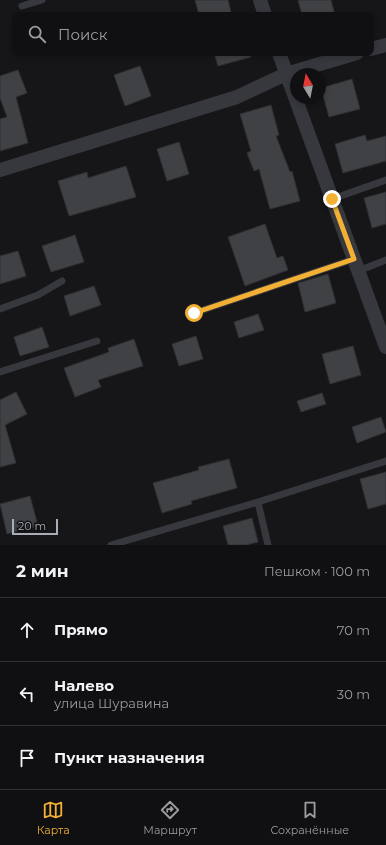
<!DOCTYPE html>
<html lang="ru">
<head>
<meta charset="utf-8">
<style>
  body { margin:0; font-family:Montserrat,sans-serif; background:#1e1e20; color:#f1f3f6 }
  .compass { position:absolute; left:290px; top:68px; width:36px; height:36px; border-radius:50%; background:#101012; box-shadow:0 2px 6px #0003; rotate:350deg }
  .scale { position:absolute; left:12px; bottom:10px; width:46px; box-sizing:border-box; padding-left:4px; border:2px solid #a8adb8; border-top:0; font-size:11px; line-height:14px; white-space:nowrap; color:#a8adb8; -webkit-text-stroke:3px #111113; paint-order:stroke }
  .stop { position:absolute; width:12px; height:12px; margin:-9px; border:3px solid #f2b134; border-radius:50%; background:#fff }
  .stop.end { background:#f2b134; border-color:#fff; box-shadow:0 1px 4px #0008 }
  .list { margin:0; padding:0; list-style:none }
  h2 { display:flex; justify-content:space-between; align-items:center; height:52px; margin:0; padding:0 16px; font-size:17px }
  h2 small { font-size:13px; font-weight:400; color:#9c9d9f }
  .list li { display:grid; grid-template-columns:26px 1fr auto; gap:12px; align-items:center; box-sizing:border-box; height:64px; padding:0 16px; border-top:1px solid #303032 }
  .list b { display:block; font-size:15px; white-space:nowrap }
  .list p { margin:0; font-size:13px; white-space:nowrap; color:#9c9d9f }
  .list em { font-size:13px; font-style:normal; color:#9c9d9f }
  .icon { flex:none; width:22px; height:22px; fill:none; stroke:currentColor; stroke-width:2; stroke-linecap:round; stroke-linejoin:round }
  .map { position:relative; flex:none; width:386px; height:545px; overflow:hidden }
  .search { position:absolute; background:#101012; box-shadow:0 2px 6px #0003; left:12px; right:12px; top:12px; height:44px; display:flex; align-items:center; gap:10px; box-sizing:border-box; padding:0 14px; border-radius:8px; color:#9c9d9f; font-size:15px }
  .sheet { height:244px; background:#101012 }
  nav { display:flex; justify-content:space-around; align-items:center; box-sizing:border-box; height:56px; border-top:1px solid #303032; background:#101012; font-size:11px; color:#9c9d9f }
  nav a { display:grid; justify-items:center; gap:2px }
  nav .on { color:#f2b134 }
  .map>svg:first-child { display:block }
  .building { fill:#404145; stroke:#303034 }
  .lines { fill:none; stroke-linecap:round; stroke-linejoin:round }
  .service { stroke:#37383d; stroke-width:7 }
  .minor { stroke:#37383d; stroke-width:14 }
  .route { stroke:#f2b134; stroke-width:5 }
</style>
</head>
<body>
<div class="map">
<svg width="386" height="545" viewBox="0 0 386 545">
  <rect width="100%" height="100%" fill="#161618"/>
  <!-- building -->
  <path class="building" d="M195,0h33l3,12 -12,3h-20z
    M298,0h33l4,15h-33z
    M214,53h36l1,4 -33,9z
    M140,66l11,30 -26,10 -11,-31z
    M18,70l9,23 -11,4 12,46 -28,8v-32l7,-2 -7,-19v-22z
    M352,79l8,30 -31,8 -8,-29z
    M271,105l8,30 -3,1 14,36 2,-1 8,30 -30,8 -11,-40 -5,2 -7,-18 4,-2 -11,-37z
    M365,135l2,6 19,-5v25l-43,12 -8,-29z
    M179,142l10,32 -22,7 -10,-32z
    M126,166l10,31 -67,19 -11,-35 29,-9 1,6z
    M386,192v32l-14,4 -8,-30z
    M265,224l12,34 6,-2 5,14 -43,16 -17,-49z
    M75,235l9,27 -33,10 -9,-26z
    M18,251l8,25 -26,8v-28z
    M328,274l8,29 -31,9 -7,-29z
    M94,286l7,19 -31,11 -6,-20z
    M258,314l6,16 -25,8 -5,-16z
    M42,327l7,20 -29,9 -6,-19z
    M196,336l7,23 -24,7 -7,-22z
    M134,339l9,27 -45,14 3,7 -26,10 -11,-29 45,-16 -1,-4z
    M353,346l8,29 -31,9 -8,-30z
    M16,392l11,22 -22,11 11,38 -16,4v-67z
    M322,393l4,11 -25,8 -4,-11z
    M381,417l5,15 -29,11 -5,-16z
    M229,459l8,29 -46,13 1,3 -30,9 -9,-30 46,-13 -1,-3z
    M386,472v32l-18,5 -8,-30z
    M30,496l8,30 -31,8 -7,-30z
    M252,518l6,24 -12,3h-18l-5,-19z"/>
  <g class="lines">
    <!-- service -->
    <path class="service" d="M22,6l20,-6
      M332,199l54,-19
      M358,271l28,-11
      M0,309l38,-14 24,-14
      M194,313l160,-54
      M0,372l97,-31
      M258,502l10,43
      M111,545l147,-43 128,-41"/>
    <!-- minor -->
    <path class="minor" d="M260,0l5,15
      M371,49l15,-4
      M279,53l107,294
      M0,170l237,-73 49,-23 71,-21"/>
  </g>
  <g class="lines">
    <!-- route -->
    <path class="route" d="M194,313l160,-54 -22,-60"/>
  </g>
</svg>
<svg class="compass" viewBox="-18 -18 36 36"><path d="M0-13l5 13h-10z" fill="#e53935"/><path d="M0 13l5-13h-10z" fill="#9c9d9f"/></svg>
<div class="scale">20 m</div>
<div class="stop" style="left:194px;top:313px"></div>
<div class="stop end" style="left:332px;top:199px"></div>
<div class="search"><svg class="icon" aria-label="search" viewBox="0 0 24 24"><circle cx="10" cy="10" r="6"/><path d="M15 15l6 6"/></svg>Поиск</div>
</div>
<section class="sheet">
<h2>2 мин<small>Пешком · 100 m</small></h2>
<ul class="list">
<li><svg class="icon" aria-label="ahead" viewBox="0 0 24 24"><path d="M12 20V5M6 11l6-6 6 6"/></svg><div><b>Прямо</b></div><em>70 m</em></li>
<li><svg class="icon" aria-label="left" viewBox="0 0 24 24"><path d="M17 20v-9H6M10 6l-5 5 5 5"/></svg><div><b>Налево</b><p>улица Шуравина</p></div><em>30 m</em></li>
<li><svg class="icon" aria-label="arrive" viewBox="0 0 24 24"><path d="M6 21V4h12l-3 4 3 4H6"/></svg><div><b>Пункт назначения</b></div></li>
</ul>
</section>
<nav>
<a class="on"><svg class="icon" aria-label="map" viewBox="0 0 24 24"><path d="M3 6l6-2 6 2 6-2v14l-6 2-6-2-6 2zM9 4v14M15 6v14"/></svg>Карта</a>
<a><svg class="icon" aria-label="directions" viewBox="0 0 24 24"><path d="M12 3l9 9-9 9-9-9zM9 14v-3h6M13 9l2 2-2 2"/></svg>Маршрут</a>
<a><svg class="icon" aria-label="saved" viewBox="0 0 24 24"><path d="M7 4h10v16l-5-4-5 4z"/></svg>Сохранённые</a>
</nav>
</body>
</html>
